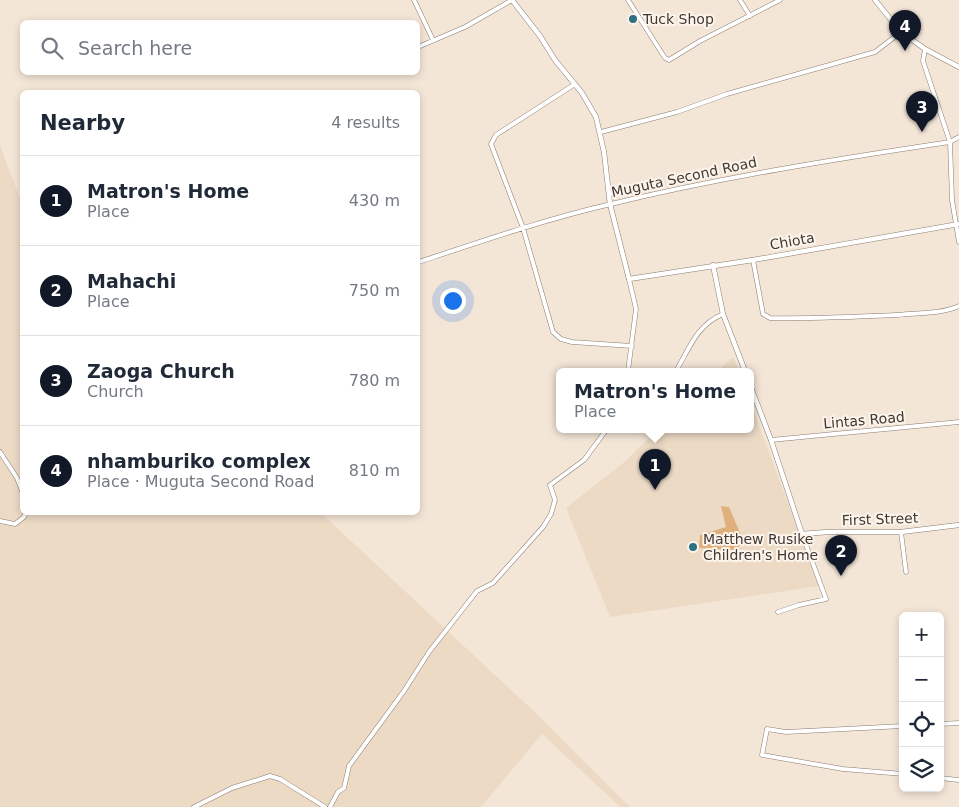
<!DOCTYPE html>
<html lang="en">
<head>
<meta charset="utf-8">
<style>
  body { margin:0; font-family:"DejaVu Sans",sans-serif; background:#f6f6f7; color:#1f2937 }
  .controls { position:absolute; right:15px; bottom:15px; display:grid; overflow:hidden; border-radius:8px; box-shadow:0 2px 8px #0003 }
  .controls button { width:45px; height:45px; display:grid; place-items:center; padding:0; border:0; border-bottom:1px solid #e0e1e3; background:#fff; color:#1f2937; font:25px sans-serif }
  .you { position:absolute; left:452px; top:300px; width:18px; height:18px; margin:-12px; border:4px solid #fff; border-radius:50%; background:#1a73e8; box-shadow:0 0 0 8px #1a73e833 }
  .badge { display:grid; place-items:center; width:32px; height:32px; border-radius:50%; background:#111827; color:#fff; font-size:16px; font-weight:700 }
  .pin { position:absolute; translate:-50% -41px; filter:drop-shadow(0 1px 2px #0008) }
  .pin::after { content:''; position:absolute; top:26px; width:18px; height:15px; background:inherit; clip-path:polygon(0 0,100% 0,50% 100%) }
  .popup { position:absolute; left:556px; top:368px; width:198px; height:65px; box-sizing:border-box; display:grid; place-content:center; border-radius:8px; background:#fff; filter:drop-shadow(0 1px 4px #0005); font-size:16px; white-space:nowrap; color:#747a83 }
  .popup b { font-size:19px; color:#1f2937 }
  .popup::after { content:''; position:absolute; left:50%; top:100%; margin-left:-10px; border:10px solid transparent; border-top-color:#fff }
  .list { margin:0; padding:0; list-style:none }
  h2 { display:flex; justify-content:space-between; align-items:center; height:65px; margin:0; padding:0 20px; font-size:21px }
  h2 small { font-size:16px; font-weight:400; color:#747a83 }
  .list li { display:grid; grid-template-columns:32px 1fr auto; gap:15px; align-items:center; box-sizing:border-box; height:90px; padding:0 20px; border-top:1px solid #e0e1e3 }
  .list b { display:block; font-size:19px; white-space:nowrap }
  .list p { margin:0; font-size:16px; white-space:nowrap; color:#747a83 }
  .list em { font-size:16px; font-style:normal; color:#747a83 }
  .icon { flex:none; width:28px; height:28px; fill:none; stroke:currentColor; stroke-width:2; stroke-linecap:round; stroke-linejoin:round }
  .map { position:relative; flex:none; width:959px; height:807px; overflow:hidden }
  .search { position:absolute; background:#fff; box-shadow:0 2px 8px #0003; left:20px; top:20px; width:400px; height:55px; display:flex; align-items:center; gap:12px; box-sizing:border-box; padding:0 18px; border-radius:8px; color:#747a83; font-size:19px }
  .panel { position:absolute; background:#fff; box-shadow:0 2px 8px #0003; left:20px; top:90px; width:400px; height:425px; border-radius:8px }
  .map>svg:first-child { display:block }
  .built { fill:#ecdac5 }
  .green { fill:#dfb07c }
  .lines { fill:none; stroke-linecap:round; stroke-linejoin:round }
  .minor-casing { stroke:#897c6f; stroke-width:5 }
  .tertiary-casing { stroke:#897c6f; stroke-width:5.5 }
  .minor { stroke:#fff; stroke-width:4 }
  .tertiary { stroke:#fff; stroke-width:4.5 }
  .poi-dot { fill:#2e7083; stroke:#fdf4eb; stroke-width:2 }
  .labels { text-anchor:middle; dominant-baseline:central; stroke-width:4; stroke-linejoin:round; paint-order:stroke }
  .poi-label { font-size:14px; fill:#3f3934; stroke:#fdf4eb; text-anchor:start }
  .street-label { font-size:14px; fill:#3f3934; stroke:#fdf4eb }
</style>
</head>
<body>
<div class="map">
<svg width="959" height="807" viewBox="0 0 959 807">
  <rect width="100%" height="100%" fill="#f4e6d7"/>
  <!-- built -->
  <path class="built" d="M0,145l22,59v308l299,1 217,202 92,92h-10l-78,-73 -61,73h-481z
    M733,357l6,14h-21z
    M750,401l69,185 -209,31 -44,-109 57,-45 36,-34h91z"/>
  <!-- green -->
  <path class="green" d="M721,506l8,1 15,35 -9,8 -36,-2 1,-13 26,-8z"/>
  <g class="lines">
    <!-- minor casing -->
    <g class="minor-casing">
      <path id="minor" d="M414,0l19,40
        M628,0l37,58 4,2 31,-19 80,-41
        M740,0l10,16
        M418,47l47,-20 47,-27
        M925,49l-2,12 27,81 2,58 7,42
        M575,84l-79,51 -5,9 32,84 30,104 8,7 11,3 60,4
        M601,132l76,-20 50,-18 148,-42 26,-20
        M753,260l10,54 7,4c43,1 85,-1 128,-3 20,-2 43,-1 61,-9
        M419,262c63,-21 127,-43 192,-58 112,-27 225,-45 339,-62l9,-5
        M628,371l8,-62 -7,-30
        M676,371c14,-24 21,-46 47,-57
        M771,440l188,-18
        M0,452l17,26 5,13
        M0,521l15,3 9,-7 2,-5
        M901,532l5,40
        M778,612l21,-7 27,-6 -24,-65
        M940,724l19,-1
        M903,726l-117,6 -19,-3 -5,26 81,14 60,5
        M940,778l19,2
        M194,807l38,-19 38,-12 10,3 45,28
        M330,807l8,-15 6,-4 5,-22 55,-75 25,-39 48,-61 16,-8 50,-56 8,-13 4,-14 -5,-15 34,-25 23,-31"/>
    </g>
    <!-- tertiary casing -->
    <g class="tertiary-casing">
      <path id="tertiary" d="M512,0l28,36 15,24 27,33 14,24 8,35 6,52 19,75 124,-19 206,-36
        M875,0l26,32 24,17 34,18
        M713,265l10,49 22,57
        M750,385l21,55 31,94 26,-2h73l58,-7"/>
    </g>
    <!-- minor -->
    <use href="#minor" class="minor"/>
    <!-- tertiary -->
    <use href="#tertiary" class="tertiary"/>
  </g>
  <!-- markers -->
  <g class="poi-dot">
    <circle cx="633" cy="19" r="5"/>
    <circle cx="693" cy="547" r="5"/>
  </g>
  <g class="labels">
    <!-- poi labels -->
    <g class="poi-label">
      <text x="643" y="19">Tuck Shop</text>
      <text x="703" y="539">Matthew Rusike<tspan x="703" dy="16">Children's Home</tspan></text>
    </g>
    <!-- street labels -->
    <g class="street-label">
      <text transform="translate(684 177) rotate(-12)">Muguta Second Road</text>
      <text transform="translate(792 241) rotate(-10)">Chiota</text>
      <text transform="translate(864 420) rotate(-5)">Lintas Road</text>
      <text transform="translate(880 519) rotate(-2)">First Street</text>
    </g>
  </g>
</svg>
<div class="controls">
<button>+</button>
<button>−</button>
<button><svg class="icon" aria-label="locate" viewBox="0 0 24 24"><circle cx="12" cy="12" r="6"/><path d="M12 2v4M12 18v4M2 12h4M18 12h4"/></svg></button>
<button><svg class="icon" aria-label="layers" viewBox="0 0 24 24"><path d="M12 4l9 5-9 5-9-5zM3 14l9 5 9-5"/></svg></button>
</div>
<div class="you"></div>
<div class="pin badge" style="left:655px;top:490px">1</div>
<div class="popup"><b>Matron's Home</b>Place</div>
<div class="pin badge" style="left:841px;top:576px">2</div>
<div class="pin badge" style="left:922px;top:132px">3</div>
<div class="pin badge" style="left:905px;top:51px">4</div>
<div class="search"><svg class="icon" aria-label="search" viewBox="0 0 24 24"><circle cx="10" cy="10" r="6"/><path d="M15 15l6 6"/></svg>Search here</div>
<section class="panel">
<h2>Nearby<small>4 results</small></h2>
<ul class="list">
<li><span class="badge">1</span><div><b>Matron's Home</b><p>Place</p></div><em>430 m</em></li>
<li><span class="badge">2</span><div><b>Mahachi</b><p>Place</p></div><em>750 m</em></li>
<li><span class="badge">3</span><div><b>Zaoga Church</b><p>Church</p></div><em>780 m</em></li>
<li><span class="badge">4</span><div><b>nhamburiko complex</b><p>Place · Muguta Second Road</p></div><em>810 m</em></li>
</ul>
</section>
</div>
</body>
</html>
